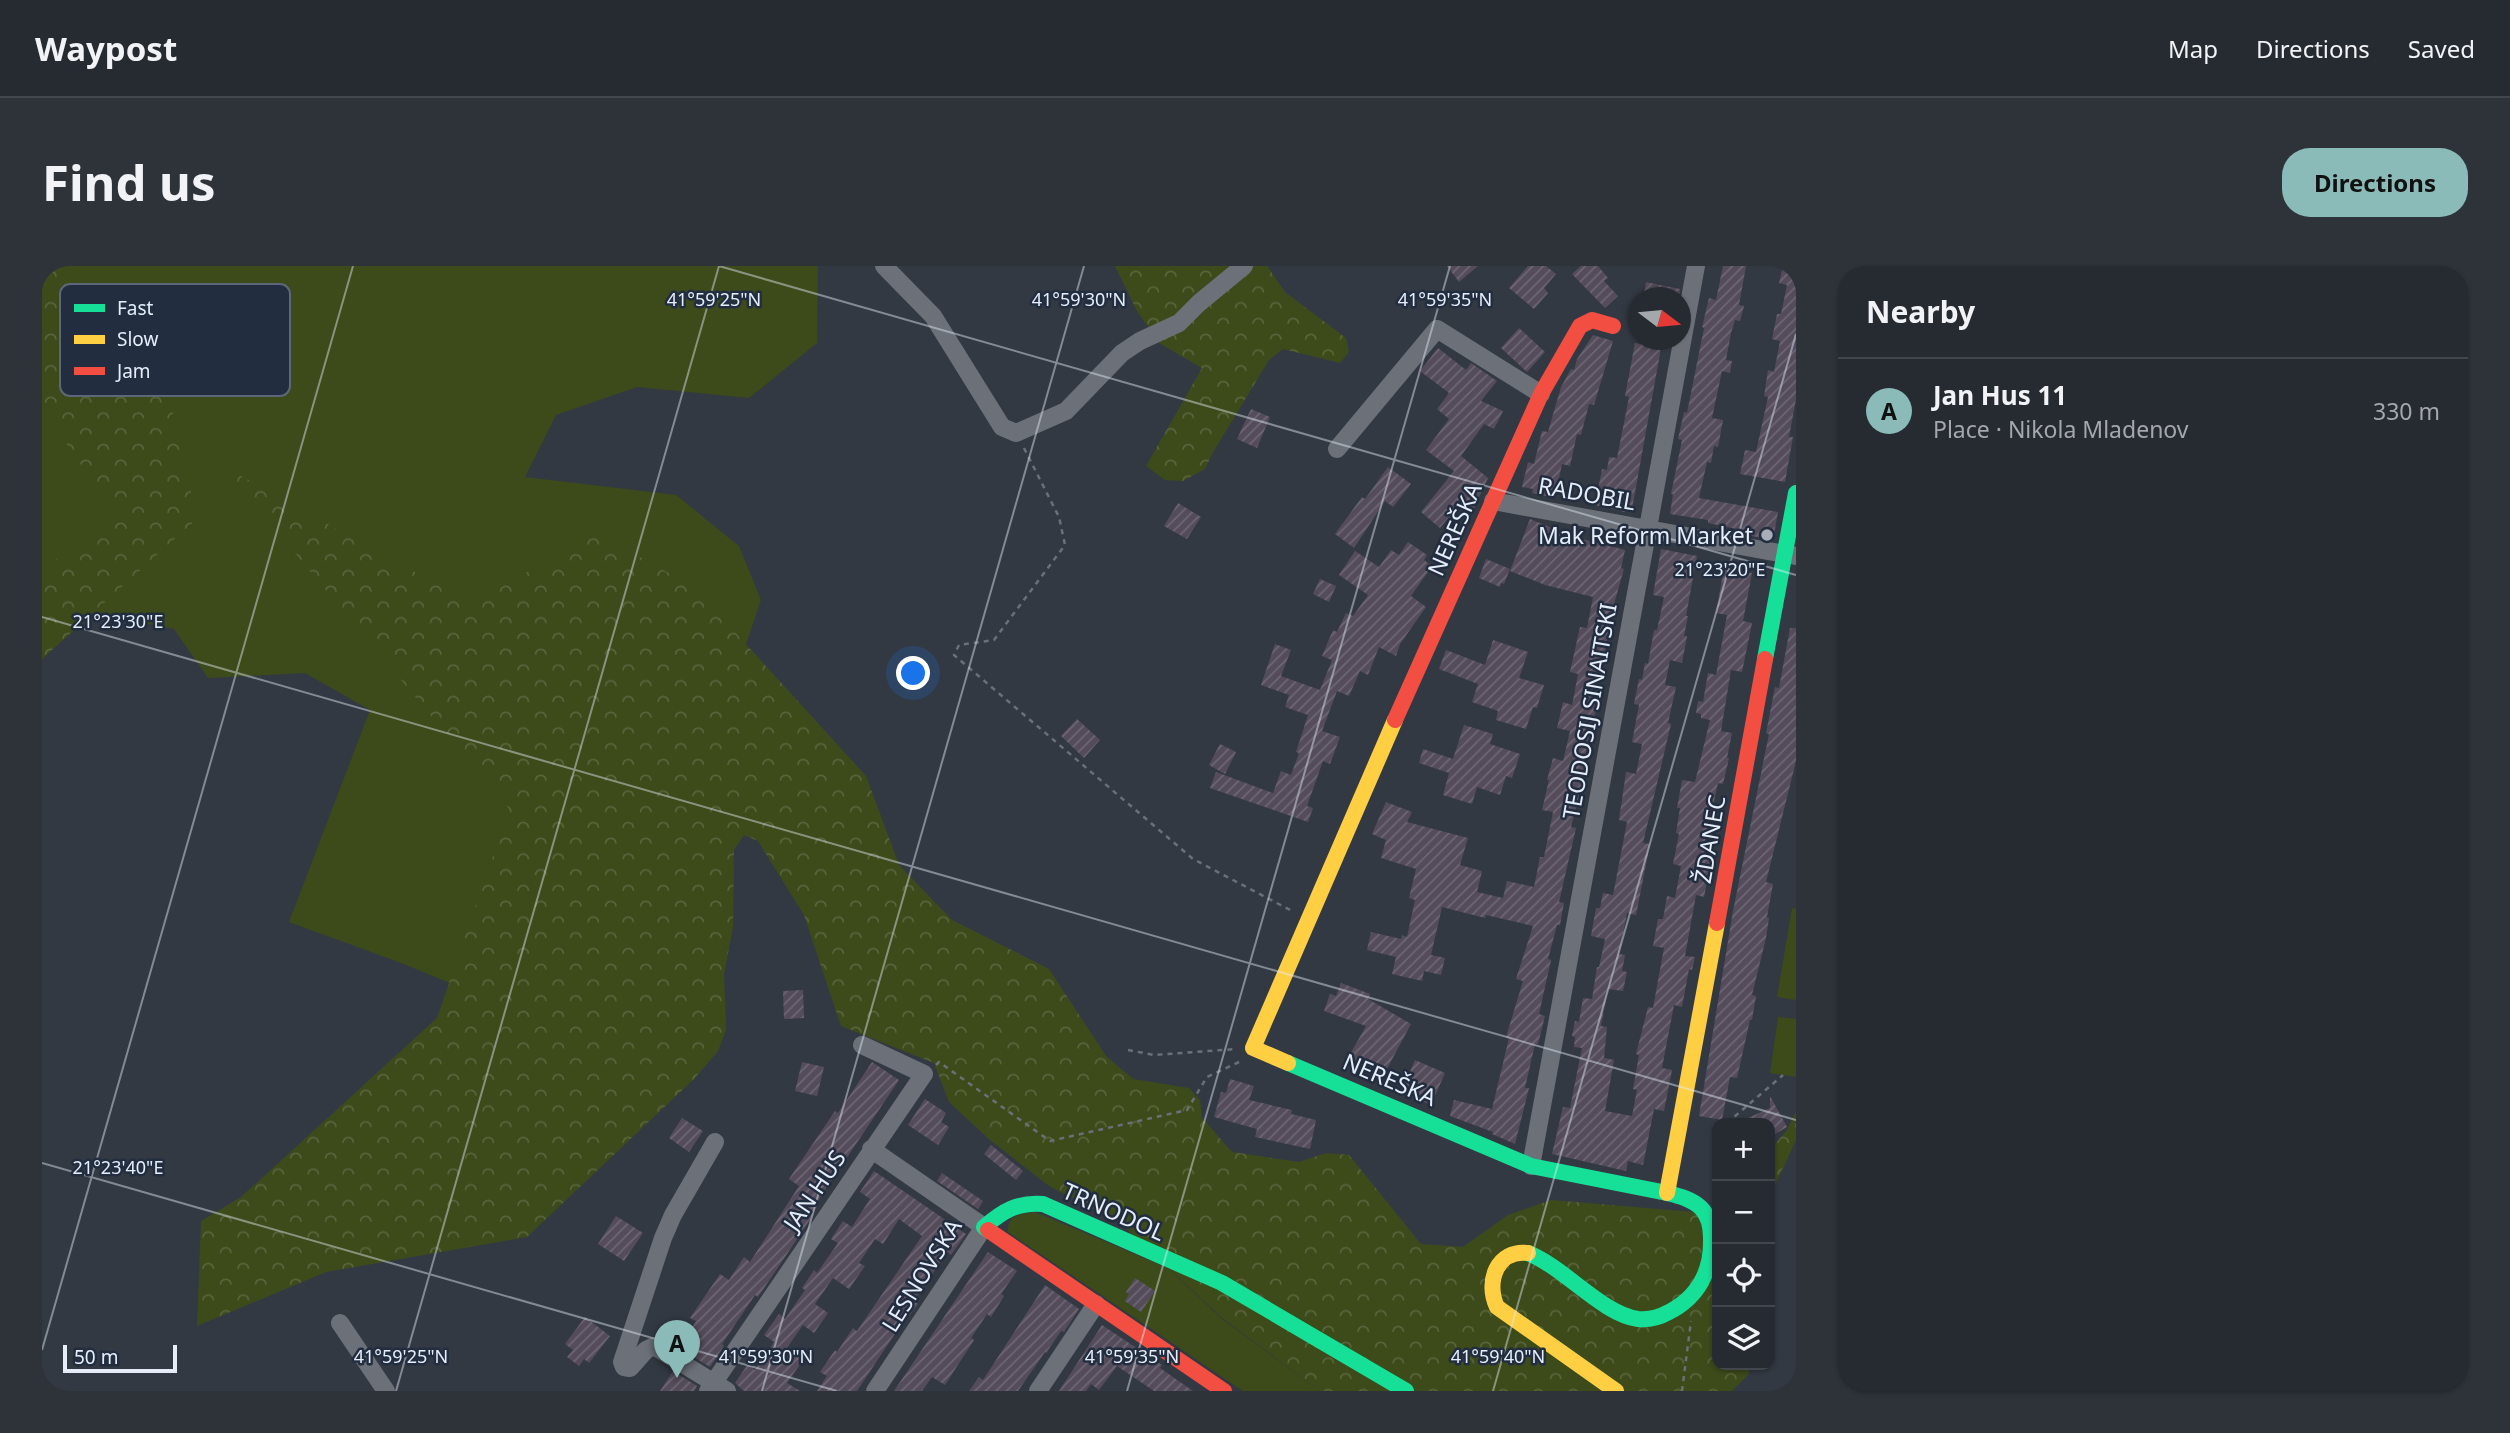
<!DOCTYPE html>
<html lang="en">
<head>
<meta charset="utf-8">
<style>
  body { margin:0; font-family:"Noto Sans",sans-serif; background:#2e333a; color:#f1f3f6 }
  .controls { position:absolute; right:21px; bottom:21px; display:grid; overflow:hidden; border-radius:14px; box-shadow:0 2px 5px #0004 }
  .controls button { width:63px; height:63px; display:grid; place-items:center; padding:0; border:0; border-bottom:2px solid #42474d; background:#262b32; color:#f1f3f6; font:35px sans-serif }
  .compass { position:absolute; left:1586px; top:21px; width:63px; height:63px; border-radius:50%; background:#262b32; box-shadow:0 2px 5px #0004; rotate:106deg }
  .scale { position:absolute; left:21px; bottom:18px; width:114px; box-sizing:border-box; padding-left:7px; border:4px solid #e5edf9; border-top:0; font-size:19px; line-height:24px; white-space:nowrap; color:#e5edf9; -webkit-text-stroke:5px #222e40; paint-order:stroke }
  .you { position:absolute; left:872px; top:408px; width:24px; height:24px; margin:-18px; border:5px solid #fff; border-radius:50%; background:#1a73e8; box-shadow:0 0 0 10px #1a73e833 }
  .badge { display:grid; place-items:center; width:46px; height:46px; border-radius:50%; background:#8bbbb9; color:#111; font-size:23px; font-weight:700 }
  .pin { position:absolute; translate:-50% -58px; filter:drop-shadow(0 2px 4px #0008) }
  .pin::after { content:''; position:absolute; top:37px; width:24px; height:21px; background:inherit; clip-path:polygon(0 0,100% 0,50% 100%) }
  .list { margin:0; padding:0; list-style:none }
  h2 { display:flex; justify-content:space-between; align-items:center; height:91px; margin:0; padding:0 28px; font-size:30px }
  h2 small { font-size:23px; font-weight:400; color:#a4a7ac }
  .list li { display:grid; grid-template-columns:46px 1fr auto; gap:21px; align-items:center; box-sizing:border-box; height:105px; padding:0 28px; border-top:2px solid #42474d }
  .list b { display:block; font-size:26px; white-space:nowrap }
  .list p { margin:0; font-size:23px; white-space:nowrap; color:#a4a7ac }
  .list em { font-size:23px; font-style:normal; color:#a4a7ac }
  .icon { flex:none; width:38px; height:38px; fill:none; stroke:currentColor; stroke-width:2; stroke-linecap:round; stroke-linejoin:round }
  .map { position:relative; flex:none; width:1754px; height:1125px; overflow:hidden; border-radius:28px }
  header { display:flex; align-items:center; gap:42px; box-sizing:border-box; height:98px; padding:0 35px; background:#262b32; border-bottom:2px solid #42474d }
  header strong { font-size:33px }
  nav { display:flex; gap:38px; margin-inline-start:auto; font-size:24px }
  .intro { display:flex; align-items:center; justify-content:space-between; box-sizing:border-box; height:168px; padding:0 42px }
  h1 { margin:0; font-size:49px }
  .button { padding:18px 32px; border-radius:28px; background:#8bbbb9; color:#111; font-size:24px; font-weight:700 }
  main { display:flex; gap:42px; padding:0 42px }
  aside { flex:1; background:#262b32; border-radius:28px; box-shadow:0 2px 5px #0004 }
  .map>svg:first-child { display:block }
  .grass { fill:#3d4a1a }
  .forest { fill:url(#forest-crowns) }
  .building { fill:url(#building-hatch) }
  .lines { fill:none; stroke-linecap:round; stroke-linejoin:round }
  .path { stroke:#6a7078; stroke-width:2.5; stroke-dasharray:5 5; stroke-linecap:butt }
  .street { stroke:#6b7079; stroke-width:18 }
  .fast { stroke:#16e098; stroke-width:16 }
  .slow { stroke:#ffcf43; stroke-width:16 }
  .jam { stroke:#f24e42; stroke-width:16 }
  .ticks { fill:none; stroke:#e5edf9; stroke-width:2; stroke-opacity:0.45 }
  .poi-dot { fill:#a7aeb9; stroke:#222e40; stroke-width:2.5 }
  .labels { text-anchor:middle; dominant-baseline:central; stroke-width:5; stroke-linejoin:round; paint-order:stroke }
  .street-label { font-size:23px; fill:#e5edf9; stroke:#222e40 }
  .poi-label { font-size:23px; fill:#e5edf9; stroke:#222e40; text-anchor:end }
  .key { fill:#222e40; stroke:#5c6778; stroke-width:2 }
  .key-label { font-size:19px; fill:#e5edf9 }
  .ticks-label { font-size:18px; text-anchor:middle; fill:#e5edf9; stroke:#222e40; stroke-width:5; stroke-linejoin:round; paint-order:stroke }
</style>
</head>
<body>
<header>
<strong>Waypost</strong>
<nav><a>Map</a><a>Directions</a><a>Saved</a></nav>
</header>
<div class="intro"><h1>Find us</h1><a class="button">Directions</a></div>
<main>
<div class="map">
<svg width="1754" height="1125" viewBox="0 0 1754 1125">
  <defs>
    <pattern id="forest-crowns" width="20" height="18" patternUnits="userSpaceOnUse" patternTransform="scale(1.75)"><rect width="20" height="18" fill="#3d4a1a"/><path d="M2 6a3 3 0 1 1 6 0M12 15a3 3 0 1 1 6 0" fill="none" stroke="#59643c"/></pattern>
    <pattern id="building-hatch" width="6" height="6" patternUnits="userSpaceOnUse" patternTransform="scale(1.75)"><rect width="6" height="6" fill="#554c5b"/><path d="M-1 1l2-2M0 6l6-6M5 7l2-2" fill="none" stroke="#6d6673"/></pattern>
  </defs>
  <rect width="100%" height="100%" fill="#333943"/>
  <!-- grass -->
  <path class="grass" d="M0,0h776l-1,77 -68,55 -112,-11 -81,28 -31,62 151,18 63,51 22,54 -45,132 -190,282 -125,-51 -112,-41 81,-212 -65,-37 -97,5 -34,-49 -132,-26z
    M1750,642l4,1v91l-19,-3z
    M1736,751l18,2v58l-26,-4z
    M993,946l133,56 53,50 99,73h-77l-235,-159c-1,-18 13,-18 27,-20z"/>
  <!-- forest -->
  <path class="forest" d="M0,0l105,32 50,221 -155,140v-90l75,-52 -75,-109z
    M1073,0h152l18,26 61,46 3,14 -9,11 -57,-14 -14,11 -57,94 -7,15 -22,12 -18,-1 -19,-14 56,-98 -43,-25 -22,-32z
    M179,199l252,139 122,-72 99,55 172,189 33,89 53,55 97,49 57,87 27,23 56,9 11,12 2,18 30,34 67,10 27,-9 23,2 72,89 42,3 45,-32 43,-15 143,12 23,-1v154h33l-2,10 -16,16h-412l-99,-74 -101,-94 -71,-37 -59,-46 -41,-38 -15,-39 -93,-37 -37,-111 -46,-74 -14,-6 -10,15 -1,77 -9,47 2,56 -8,21 -23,27 -168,159 -201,35 -129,54 4,-105 40,-24 196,-179 72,-209z
    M1754,845v29l-26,56v-46l17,-20z"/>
  <!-- building -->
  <path class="building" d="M1405,0h31l-19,16z
    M1486,0h18l10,8 -12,14 4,5 -14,16 -25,-21z
    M1539,0h17l10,12 -4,3 14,15 -13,12 -33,-34z
    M1681,0h23l-7,39 5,1 -4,15 -5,-1 -4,13 -5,27 6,1 -2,12 -8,-2 -10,47 11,2 -5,27 -4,-1 -3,17 -4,-1 -8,36 79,14 -5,28 -37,-7 1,-4 -29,-6v-3l-38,-6 3,-20h-2l11,-54 -4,-1 6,-27 3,1 17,-85 -2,-1 7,-29 7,2z
    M1741,0h13v133l-7,38h4l-8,45 -45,-8 5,-24 11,2 12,-55 -4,-1 4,-26 6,2 6,-31 -8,-2 5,-25h4l6,-29 -8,-2z
    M1604,16l34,7 -1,9h-36z
    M1477,62l26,24 -18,20 -26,-24z
    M1551,69l20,6 -19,64 -5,-1 -8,31 -4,-1 -7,32 -8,-2 -7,34 -23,-5 1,-4 -11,-2 6,-25 6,2 8,-33 6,1 13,-45 10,-18 3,1 3,-11z
    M1593,77l26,5 -29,161 -6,-2 -1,5 -30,-7 7,-36 5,1 2,-13 8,1 12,-61 -4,-1z
    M1396,82l28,22 5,-7 26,18 -16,20 22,10 -9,18 -10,-5 -23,32 27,22 -14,30 -5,7 -11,-9 -18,22 -19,-16 33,-41 -28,-21 23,-31 -12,-10 12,-16 -29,-22z
    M1209,143l19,8 -13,31 -20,-9z
    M1346,201l23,17 -18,23 -8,-6 -31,47 -19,-14 27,-37 3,2z
    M1136,237l23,14 -14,22 -23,-13z
    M1488,253l44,18 51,13 -4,18 3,1 -10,35 -20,106h2l-13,56 4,1 -16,60 5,1 -17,74 5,1 -4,22h-3l-9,34 3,1 -12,54 6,2 -7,28h-3l-10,44h4l-14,56 -23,-10 1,-2 -43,-16 4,-16 38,9 17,-71 -3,-1 17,-56 -7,-2 17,-53 -47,-11 -1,3 -43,-11 -11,48 14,3 -4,17 -17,-4 -2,10 -30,-7 4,-17 -29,-7 4,-18 30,7 1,-4 5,2 8,-37 -6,-2 7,-29 -35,-11 5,-18 -14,-6 14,-32 26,10 -5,10 61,16 -8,27 22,6 -5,21 26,6 4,-17 27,6 6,-30h4l9,-45 -11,-2 7,-30h-2l6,-22 10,3 7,-30 -13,-3 6,-26 9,3 6,-31 -8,-2 10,-45 7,1 6,-31 -48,-12 -35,-14z
    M1366,276l19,13 -3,5 8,6 -21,30 15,11 -26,37 -4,12 -17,-9 -11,28 -8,-4 -11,25 -12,-5 -15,40 18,6 -10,27 -7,-3 -16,45 6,2 -5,14 -98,-34 6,-16 57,21 8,-22 10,4 8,-22 -3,-1 12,-37 -23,-8 4,-12 -28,-10 14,-41 16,6 -10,26 39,14 12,-30 -10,-4 11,-26 4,2 9,-19 7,3 15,-21 -29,-20 16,-24 24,16 12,-17 8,5z
    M1619,283l36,7 -11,60h2l-4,20h3l-5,27 -12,-3 -5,25 11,2 -8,36 3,1 -28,119 7,1 -14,71 -9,-2 -8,41 6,1 -3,16 5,1 -4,19 -15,-2 -7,37 6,1 -3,31 10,2 -9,51 27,5 5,-26 -4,-1 6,-34 -3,-1 12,-47 5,1 11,-60 -11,-2 5,-27h5l4,-23 8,2 6,-32 -8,-2 6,-30 -3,-1 4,-25h-3l5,-28 13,2 15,-62 -9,-2v-4l-5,-1 2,-12 5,1 5,-29 8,2 11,-60 -11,-2 8,-45 28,5 -9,48 9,2 -10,49 -11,-2 -10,61 11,2 -5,25h2l-6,26 -5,-1 -14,62 10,2 -10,50 -8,-2 -11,61 10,1 -3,13 -3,-1 -7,38 -8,-2 -12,63 10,2 -8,41 -10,-2 -11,56 -15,-4 -2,10 -74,-17 11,-47 7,1 12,-60 -8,-1 1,-10 -3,-1 3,-15 4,1 4,-24 9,1 5,-32h2l6,-28 -14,-3 5,-28h4l3,-15 10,2 14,-73 -8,-2 7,-48 10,2 6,-30 -10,-2 7,-37 -5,-1 5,-25 3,1 3,-17 3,1 6,-34h3l7,-33 -11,-2z
    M1444,293l24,10 -6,15 -3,-1 -1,4 -21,-9z
    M1278,313l16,7 -7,16 -16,-8z
    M1748,362h6v133l-30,121 7,2 -6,33 2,1 -3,20 -14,57 4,1 -4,24h-2l-13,58 -7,-1 -8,43 -23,-4 34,-205 36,-177 -3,-1 9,-46 4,1z
    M1451,374l35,12 -9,26 25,7 -7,23 -4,-1 -7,22 -30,-9 2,-9 -26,-9 6,-18 -39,-15 7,-19 39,15z
    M1035,453l23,21 -16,18 -23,-22z
    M1422,459l29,9 -3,10 30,10 -8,24 -6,-2 -6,19 -23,-8 -5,17 -29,-9 6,-22 -30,-10 4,-14 30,10z
    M1178,478l16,8 -11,22 -16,-9z
    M1299,717l29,11 -2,5 43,25 -30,56 -16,-9 -3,4 -18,-10 22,-39 -42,-15 6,-17 6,2z
    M761,724l1,28 -20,1 -1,-28z
    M1373,794l30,13 -14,32 -30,-13z
    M760,796l22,5 -7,29 -22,-5z
    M830,796l27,18 -84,125 2,1 -4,9 -32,48 -23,34 -3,-2 -33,49 2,2 -14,21 -31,-19 17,-27 -6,-3 30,-44 9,6 15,-23 6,5 49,-76 -10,-7 46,-68 3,2z
    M1188,813l24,7 -5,14 43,10 -1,4 25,6 -6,29 -55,-12 2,-8 -43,-12 7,-25 5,1z
    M1728,830l17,31 -17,10v-14h-33l33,-15z
    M883,833l21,14 -5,9 8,5 -11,18 -30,-20z
    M640,852l21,13 -14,21 -20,-14z
    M949,879l32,26 -7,9 -32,-26z
    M832,905l92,63 -15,21 -4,-3 -33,49 4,3 -9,12 -1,-2 -51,77h-40l10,-15 -7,-4 15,-22 2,2 16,-24 4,3 65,-95 -23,-17 -16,25 -8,-5 -16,24 6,3 -16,23 -16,-11 -18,26 13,9 -14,20 -11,-8 -17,24 17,11 -16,23 13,8h-56l-9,-8 13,-19 7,6 19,-28 -10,-7 15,-21 6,5 20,-29 -3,-2 12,-18 3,3 21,-30 -7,-4 12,-18 9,6 18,-28 -10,-7z
    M900,907l41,28 -5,8 -41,-28z
    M574,950l27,17 -19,28 -26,-17z
    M946,986l29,19 -16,23 3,2 -13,21 -4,-3 -16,24 3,2 -29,45 -13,-8 -10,14h-28z
    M1093,1012l20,13 -14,21 -16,-11 4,-7 -3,-2z
    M1003,1019l34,24 -15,23 -3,-1 -15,22 -1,-1 -27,39h-49l10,-14 4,3z
    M543,1051l25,19 -21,27 -5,-4 -5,7 -12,-9 6,-7 -8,-6z
    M1060,1059l60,40 -2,3 33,23h-39l-37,-25 -18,24 -8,-6 -5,7h-27z
    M631,1105l24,15 -3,5h-34z"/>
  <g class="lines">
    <!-- path -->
    <path class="path" d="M982,182l35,69 6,28 -71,95 -35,5 -5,10 239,204 99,52
      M1086,784l26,5 82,-6
      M894,799l3,-3 111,79 137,-31 20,-33 32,-15
      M1685,857l56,-48
      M1640,1125l9,-70"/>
    <!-- street -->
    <path class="street" d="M842,0l49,50 69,111 14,6 50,-22 56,-58 18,-12 39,-18 20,-20 45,-37
      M1295,183l100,-120 104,65
      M1451,235l303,55
      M673,876l-42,73 -10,23 -41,124 2,5 6,1 16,-18 8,-4 73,45
      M829,883l113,78 -109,164
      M1489,900l165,-900
      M298,1057l46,68
      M666,1125l216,-317 -62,-29
      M996,1125l58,-87"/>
    <!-- fast -->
    <path class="fast" d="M1723,393l31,-166
      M1246,797l243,103 136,27c12,3 25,6 34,15 8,8 10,19 10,30 1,33 -13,59 -42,74 -9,5 -21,8 -31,7 -36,-5 -73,-51 -110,-66
      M946,964l-4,-3c19,-16 33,-25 59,-23l179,79 184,108"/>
    <!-- slow -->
    <path class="slow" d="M1246,797l-35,-15 142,-328
      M1625,927l50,-270
      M1486,987c-31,-4 -43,29 -31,54l119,84"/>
    <!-- jam -->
    <path class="jam" d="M1353,454l146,-326 39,-68 12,-6 21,6
      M1675,657l48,-264
      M946,964l236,161"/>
  </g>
  <!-- ticks -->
  <path class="ticks" d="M677,0l1077,309M0,351l1754,503M0,897l795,228M0,1084l311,-1084M354,1125l323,-1125M720,1125l322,-1125M1085,1125l323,-1125M1451,1125l303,-1057"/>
  <!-- markers -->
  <circle class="poi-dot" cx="1725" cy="269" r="7"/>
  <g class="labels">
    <!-- street labels -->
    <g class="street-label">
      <text transform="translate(1545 227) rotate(10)">RADOBIL</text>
      <text transform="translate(1412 263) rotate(-66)">NEREŠKA</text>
      <text transform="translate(1547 445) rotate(-80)">TEODOSIJ SINAITSKI</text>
      <text transform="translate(1667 573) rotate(-80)">ŽDANEC</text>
      <text transform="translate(1348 813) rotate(23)">NEREŠKA</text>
      <text transform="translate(772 924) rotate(-56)">JAN HUS</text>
      <text transform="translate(1072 945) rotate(24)">TRNODOL</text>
      <text transform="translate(879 1009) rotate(-58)">LESNOVSKA</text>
    </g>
    <!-- poi labels -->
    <g class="poi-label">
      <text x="1711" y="269">Mak Reform Market</text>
    </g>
  </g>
  <!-- legend -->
  <rect x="18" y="18" width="230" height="112" rx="10" class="key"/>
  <rect x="32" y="38" width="31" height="8" fill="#16e098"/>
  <rect x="32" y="69" width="31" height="9" fill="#ffcf43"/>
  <rect x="32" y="101" width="31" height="8" fill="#f24e42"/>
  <g class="key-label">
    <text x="75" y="49">Fast</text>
    <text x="75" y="80">Slow</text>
    <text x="75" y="112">Jam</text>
  </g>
  <g class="ticks-label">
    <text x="672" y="40">41°59'25"N</text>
    <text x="1037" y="40">41°59'30"N</text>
    <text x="1403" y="40">41°59'35"N</text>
    <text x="1678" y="310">21°23'20"E</text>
    <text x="76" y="362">21°23'30"E</text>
    <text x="76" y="908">21°23'40"E</text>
    <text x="359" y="1097">41°59'25"N</text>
    <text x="724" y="1097">41°59'30"N</text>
    <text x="1090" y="1097">41°59'35"N</text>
    <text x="1456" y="1097">41°59'40"N</text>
  </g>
</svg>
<div class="controls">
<button>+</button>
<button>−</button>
<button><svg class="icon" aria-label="locate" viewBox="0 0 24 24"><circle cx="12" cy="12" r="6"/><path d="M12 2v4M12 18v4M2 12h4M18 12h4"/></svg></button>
<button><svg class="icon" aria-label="layers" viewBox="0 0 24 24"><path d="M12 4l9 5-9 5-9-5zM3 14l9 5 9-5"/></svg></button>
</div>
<svg class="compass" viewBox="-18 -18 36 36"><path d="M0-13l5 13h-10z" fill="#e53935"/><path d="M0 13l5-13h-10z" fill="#a4a7ac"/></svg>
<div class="scale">50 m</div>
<div class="you"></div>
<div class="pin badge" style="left:635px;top:1112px">A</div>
</div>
<aside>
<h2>Nearby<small></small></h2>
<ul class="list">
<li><span class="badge">A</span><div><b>Jan Hus 11</b><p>Place · Nikola Mladenov</p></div><em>330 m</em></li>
</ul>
</aside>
</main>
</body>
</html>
